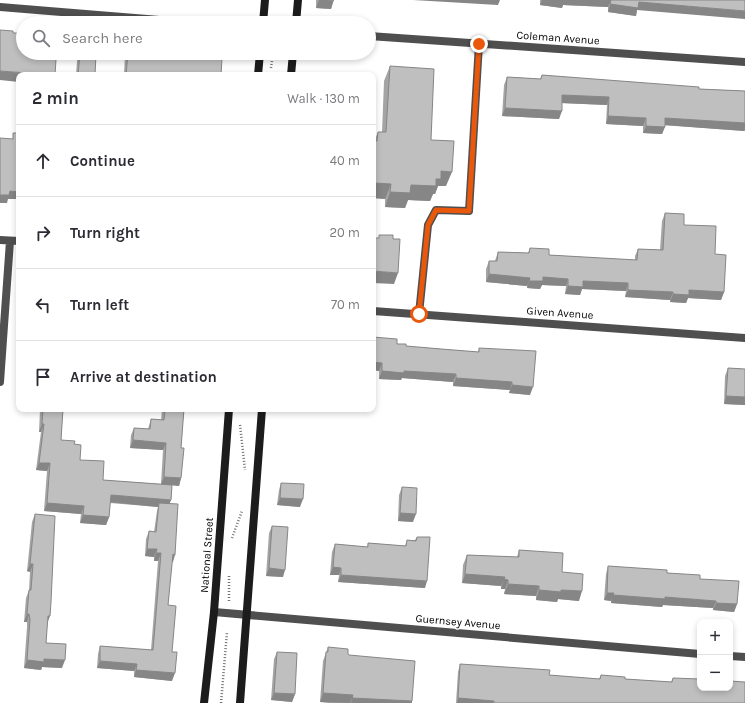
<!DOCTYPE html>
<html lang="en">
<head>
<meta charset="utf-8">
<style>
  body { margin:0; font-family:Karla,sans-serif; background:#f7f7f7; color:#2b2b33 }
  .controls { position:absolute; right:12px; bottom:12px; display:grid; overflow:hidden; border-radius:8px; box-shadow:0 2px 6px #0003 }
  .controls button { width:36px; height:36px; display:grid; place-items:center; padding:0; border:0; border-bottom:1px solid #e1e1e2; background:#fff; color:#2b2b33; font:20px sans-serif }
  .stop { position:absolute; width:12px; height:12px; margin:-9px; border:3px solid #ea580c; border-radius:50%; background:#fff }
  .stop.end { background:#ea580c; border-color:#fff; box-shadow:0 1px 4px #0008 }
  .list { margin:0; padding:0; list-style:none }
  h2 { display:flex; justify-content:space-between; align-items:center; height:52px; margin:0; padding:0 16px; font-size:17px }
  h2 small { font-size:13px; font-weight:400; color:#7c7c81 }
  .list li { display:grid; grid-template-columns:26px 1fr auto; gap:12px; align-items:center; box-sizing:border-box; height:72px; padding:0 16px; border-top:1px solid #e1e1e2 }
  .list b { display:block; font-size:15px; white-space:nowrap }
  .list em { font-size:13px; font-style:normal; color:#7c7c81 }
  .icon { flex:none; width:22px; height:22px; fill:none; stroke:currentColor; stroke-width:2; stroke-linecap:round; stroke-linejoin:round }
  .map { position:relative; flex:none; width:745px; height:703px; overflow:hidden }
  .search { position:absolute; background:#fff; box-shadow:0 2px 6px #0003; left:16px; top:16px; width:360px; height:44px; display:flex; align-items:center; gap:10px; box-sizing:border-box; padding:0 14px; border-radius:22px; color:#7c7c81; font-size:15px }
  .panel { position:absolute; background:#fff; box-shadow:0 2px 6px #0003; left:16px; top:72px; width:360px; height:340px; border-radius:8px }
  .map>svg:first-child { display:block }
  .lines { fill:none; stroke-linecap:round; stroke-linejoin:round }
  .path { stroke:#717171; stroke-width:2.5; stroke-dasharray:1 2; stroke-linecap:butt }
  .lane { stroke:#4f4f4f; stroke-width:8 }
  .street { stroke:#4f4f4f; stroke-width:8 }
  .secondary { stroke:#1c1c1c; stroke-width:8 }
  .wall { fill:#a4a4a4 }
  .shaded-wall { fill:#868686 }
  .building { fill:#bfbfbf; stroke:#868686 }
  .route { stroke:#ea580c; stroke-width:5 }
  .labels { text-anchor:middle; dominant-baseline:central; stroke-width:3; stroke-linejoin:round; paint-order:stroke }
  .street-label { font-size:11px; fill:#000; stroke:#fff }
</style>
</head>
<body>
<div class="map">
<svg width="745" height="703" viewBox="0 0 745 703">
  <rect width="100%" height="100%" fill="#fff"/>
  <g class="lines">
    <!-- path -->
    <path class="path" d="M271,68l2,-15
      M240,425l5,45
      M232,538l10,-27
      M229,601v-26
      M221,703l6,-71"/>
    <!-- lane -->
    <path class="lane" d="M419,314l9,-89 8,-15 33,1 10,-167"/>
    <!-- street -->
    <path class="street" d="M0,7l196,16
      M369,36l376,26
      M0,240l19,1
      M373,311l372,27
      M0,382l10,-141
      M214,612l486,42
      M730,656l15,1"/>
    <!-- secondary -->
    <path class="secondary" d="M263,23l2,-23
      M296,23l2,-23
      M258,75l2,-22
      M291,75l2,-22
      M204,703l10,-91 15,-203
      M240,703l22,-294"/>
  </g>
  <!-- wall -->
  <path class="wall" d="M316,0h18l-3,9 -15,-1z
    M540,0h205l-108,10 -1,6 -28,-4v-5l-45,-2 -1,3 -22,-3z
    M79,53l16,22h-19l1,-14z
    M125,53h90l-1,5 7,17h-97z
    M390,66l41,74 15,46h-8l-3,8h-2l-3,7 -22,-1 -3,8 -20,-1v-8l-12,-1v-57h1l4,-9h4l2,-51z
    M542,75l157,14 46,2v40l-80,-6 -3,9 -19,-1v-7l-37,-2 1,-19 -45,-2 -3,16 -57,-3 2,-31 3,-8 33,2z
    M665,213l50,41 9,38 -3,8 -33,-2 -2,5 -16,-1v-2l-45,-3 1,-6 -44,-2 -2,6 -15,-1 1,-8 -24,-1 -2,4 -13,-1v-2l-41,-4v-13l3,-8h6l3,-9 30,1 2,-5 19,7 86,5v-4l3,-7 22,1 2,-29z
    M373,337l33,9 72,6 1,-4 51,47 -21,-2 1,-3 -57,-4v-4l-51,-4 -1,2 -22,-1v-8l-6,-1z
    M728,368l17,1v36l-21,-1 1,-28z
    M40,409h23l-2,31 13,4 6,16 23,20 58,4 2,-34 -33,-2 1,-13 3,-7 14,1 3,-10 10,1 1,-11h22l-3,39v30l-2,8 -7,-1 -1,15 -2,4 4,58h-1l-4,43 4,47v29l-38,-4v-6l-37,-3 1,-14 2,-8 51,4 7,-89h-4v-4l-9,-1 1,-17 3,-8 5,1 3,-21 1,-4 -48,-4 -1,14 -3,8 -26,-2 1,-9 -37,-3 3,-40 -11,-1 5,-38h-2z
    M281,483l19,24 -23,-2 2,-15z
    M402,487l11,35 -15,-1 1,-26z
    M35,514l12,110 -1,19 16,25 -20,-1 -1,3 -17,-2 3,-41v-5h-3l2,-24 3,-8 1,-18 -3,-1 5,-49z
    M272,526l11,51 -17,-1 3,-43z
    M417,537l8,51 -87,-6 1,-7h-9l2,-23 3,-8 32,3 1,-4 37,3 2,-6h8z
    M519,550l43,22 17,29 -21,-2 -1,3 -21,-2v-4l-32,-2 1,-5h-4v-3l-39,-3 1,-18 4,-10 50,2z
    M608,566l59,7 33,6 37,25 -3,8 -21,-2v-2l-50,-3 -1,2 -51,-4v-2l-7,-1 2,-26z
    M328,647l20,7 64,47v2h-83l-9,-1 3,-41z
    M277,652l18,42 -3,8 -21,-2 3,-41z
    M460,664l89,11 50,4 2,-4 24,4 46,3 2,-4 72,25h-289l2,-31z"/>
  <!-- shaded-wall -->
  <path class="shaded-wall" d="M319,0l14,1 -2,8 -15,-1z
    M413,0h87l-2,5z
    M542,0h69l-3,7 -45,-2 -1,3 -22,-3z
    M639,2l106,9v8l-108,-9 -1,6 -28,-4 2,-8z
    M0,71l50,4h-31v7l-19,-2z
    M562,95l47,2 -2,8 -47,-2z
    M505,108l57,3 -3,8 -57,-3z
    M608,116l38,2 -3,8 -37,-2z
    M665,118l80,5v6l-1,2 -82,-6z
    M646,126l19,1 -3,7 -19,-1z
    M441,171l11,1 -6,14h-8l-3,8h-2l-3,7 -22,-1 -3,8 -20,-1 5,-15 21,-7z
    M373,174h2l-2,5z
    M375,183l16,1 -6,15 -12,-1v-11z
    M10,191l9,1v7h-11l-1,4h-7v-8z
    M373,271l25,2 -4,11 -21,-1z
    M489,274l41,4 -3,8 -41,-4z
    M543,277l25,2 -2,7 -24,-1 -2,4 -13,-1 2,-7z
    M583,281l45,2 -2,8 -44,-2 -2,6 -15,-1 3,-8z
    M628,290l45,2 -3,8 -45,-3z
    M689,290l35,2 -3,8 -33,-2 -2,5 -16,-1 3,-8z
    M373,362l9,1 -3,8 -6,-1z
    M382,371h22l52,3 -3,8 -51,-4 -1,2 -22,-1z
    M456,378l56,4 -2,8 -57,-4z
    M512,385l21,2 -3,8 -21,-2z
    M726,396l19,1v8l-21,-1z
    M118,409h16l-1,2 -15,-1z
    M42,424h2l-3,8h-2z
    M133,440l33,3 -3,7 -33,-2z
    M39,463h11l-3,8 -11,-1z
    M164,477l17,1 -2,8 -18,-2z
    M111,495l60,5 -3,7 -9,-4 -1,4 -50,-5z
    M280,498l23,1 -3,8 -23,-2z
    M47,503l37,3 -3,8 -37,-3z
    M400,513l16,1 -3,8 -15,-1z
    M83,515l26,2 -3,8 -26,-2z
    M147,549h10l-3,8 -9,-1z
    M156,553h5l-3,8h-4z
    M173,554l2,1 -2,7h-3z
    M30,564h3l-3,8 -3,-1z
    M333,567l8,1 -2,7h-9z
    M269,568l16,2 -2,7 -17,-1z
    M465,574l40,3 -4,9 -39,-3z
    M341,575l86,6 -2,7 -87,-6z
    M504,579l4,1 -3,9h-4z
    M508,584l31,2 -3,10 -32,-2z
    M539,590h22l21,1 -3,10 -21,-2 -1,3 -21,-2z
    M607,593h7l-3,8 -7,-1z
    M613,595l52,2 51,4 -3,7 -50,-3 -1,2 -51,-4z
    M716,603l21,1 -3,8 -21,-2z
    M27,614h2l-2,8h-3z
    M48,616h2l-3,8z
    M44,659l21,1 -3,8 -20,-1 -1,3 -17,-2 3,-8z
    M100,661l37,3 -3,7 -37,-3z
    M136,670l39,3 -3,8 -38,-4z
    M274,693l21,1 -3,8 -21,-2z
    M323,693l30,2 -3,8 -30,-1z
    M352,698l60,3v2h-61z
    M458,698l36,3 -1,2h-36z"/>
  <!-- building -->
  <path class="building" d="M319,0h15l-1,1z
    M611,0h134v11l-106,-9 -1,6 -28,-4z
    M0,30l13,1v2h10v20h31v6h2l-1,16 -55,-4z
    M80,53l16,1 -1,21h-17z
    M128,53h87l-1,5h8l-1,17h-95z
    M390,66l44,3 -3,71 23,1 -2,31 -11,-1v8h-5v7l-25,-1 -1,8 -20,-1 1,-8 -16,-1v-9h-2v-33h4l1,-9h8z
    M542,75l157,12v2l46,2v32l-80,-5v9l-19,-1v-8l-38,-2 1,-19 -47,-2v16l-57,-3 2,-31 34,2z
    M13,133h6v59l-9,-1 -1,4h-9v-57l13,1z
    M665,213l19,1v11l32,1 -1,28 11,1 -2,37 -35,-2v5l-16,-1v-2l-45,-2v-7l-45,-2v6l-15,-1v-7l-25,-2v4h-14l1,-3 -41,-4v-13h8l1,-9 31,1 1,-5 19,1v6l88,5 1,-11 25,1z
    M379,235h14v4h7l-2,34 -25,-2v-33h6z
    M373,337l24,2v5h9v2l35,3 38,3v-4l57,3 -3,36 -21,-2v-3l-56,-4v-4l-52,-3v2l-22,-2v-8l-9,-1z
    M728,368l17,1v28l-19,-1z
    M43,409h20l-2,31 14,1 -1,3 7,1 -1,15 24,1 -1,19 69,5 -1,15 -60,-5 -2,22 -26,-2 1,-9 -37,-3 3,-40h-11l5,-39h-2z
    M165,409h19l-3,39h3l-3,30 -17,-1 2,-34 -33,-3 1,-12 16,1 1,-10 13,1z
    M281,483l23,1 -1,15 -23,-1z
    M402,487l15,1 -1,26 -16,-1z
    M159,503l19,1 -3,51 -2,-1 -5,51 8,1 -4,46h5l-2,21 -39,-3 1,-6 -37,-3v-15l53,4 8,-97h-5l1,-4h-10l2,-18 7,1z
    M35,514l20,2 -4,86 -1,14h-2l-2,27 20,1 -1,16 -21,-1v3l-17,-2 3,-41 -1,-5h-2l2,-24h2l2,-26h-3z
    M272,526l16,1 -3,43 -16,-2z
    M417,537h13l-3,44 -86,-6v-7l-8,-1 2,-23 33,3v-4l38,3 1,-6 9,1z
    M519,550l44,3 -1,19 21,2 -1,17 -21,-1v2l-22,-2v-4l-31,-2v-4l-4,-1 1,-2 -40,-3 2,-19 52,2z
    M608,566l59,4v3l33,2v4l39,2 -2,23 -21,-1v-2l-51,-4v2l-52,-4 1,-2h-7z
    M328,647l20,2v5l1,1 66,6 -3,40 -60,-3 1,-3 -30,-2 3,-41h2z
    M277,652l20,1 -2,41 -21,-1z
    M460,664l90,6 -1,5 51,4 1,-4 24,2v2l47,3 1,-4 27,1v9h30v-7l15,1v21h-251v-2l-36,-3z"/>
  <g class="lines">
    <!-- route -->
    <path class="route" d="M419,314l9,-89 8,-15 33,1 10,-167"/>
  </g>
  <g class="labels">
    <!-- street labels -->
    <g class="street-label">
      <text transform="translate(558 38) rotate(4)">Coleman Avenue</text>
      <text transform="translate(560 313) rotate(4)">Given Avenue</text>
      <text transform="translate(207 555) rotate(-86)">National Street</text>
      <text transform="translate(458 622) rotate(5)">Guernsey Avenue</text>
    </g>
  </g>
</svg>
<div class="controls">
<button>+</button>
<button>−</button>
</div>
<div class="stop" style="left:419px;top:314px"></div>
<div class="stop end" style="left:479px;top:44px"></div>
<div class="search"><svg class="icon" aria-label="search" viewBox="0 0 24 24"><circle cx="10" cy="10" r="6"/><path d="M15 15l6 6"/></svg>Search here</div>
<section class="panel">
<h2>2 min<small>Walk · 130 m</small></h2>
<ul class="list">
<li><svg class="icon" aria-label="ahead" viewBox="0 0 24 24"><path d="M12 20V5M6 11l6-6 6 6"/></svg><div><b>Continue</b></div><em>40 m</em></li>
<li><svg class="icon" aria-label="right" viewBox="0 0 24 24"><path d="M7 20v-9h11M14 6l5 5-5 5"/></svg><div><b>Turn right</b></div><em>20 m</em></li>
<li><svg class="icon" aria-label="left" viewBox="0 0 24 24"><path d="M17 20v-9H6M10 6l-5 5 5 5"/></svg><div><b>Turn left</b></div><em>70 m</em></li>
<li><svg class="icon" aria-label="arrive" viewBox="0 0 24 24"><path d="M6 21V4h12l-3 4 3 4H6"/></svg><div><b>Arrive at destination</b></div></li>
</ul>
</section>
</div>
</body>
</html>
